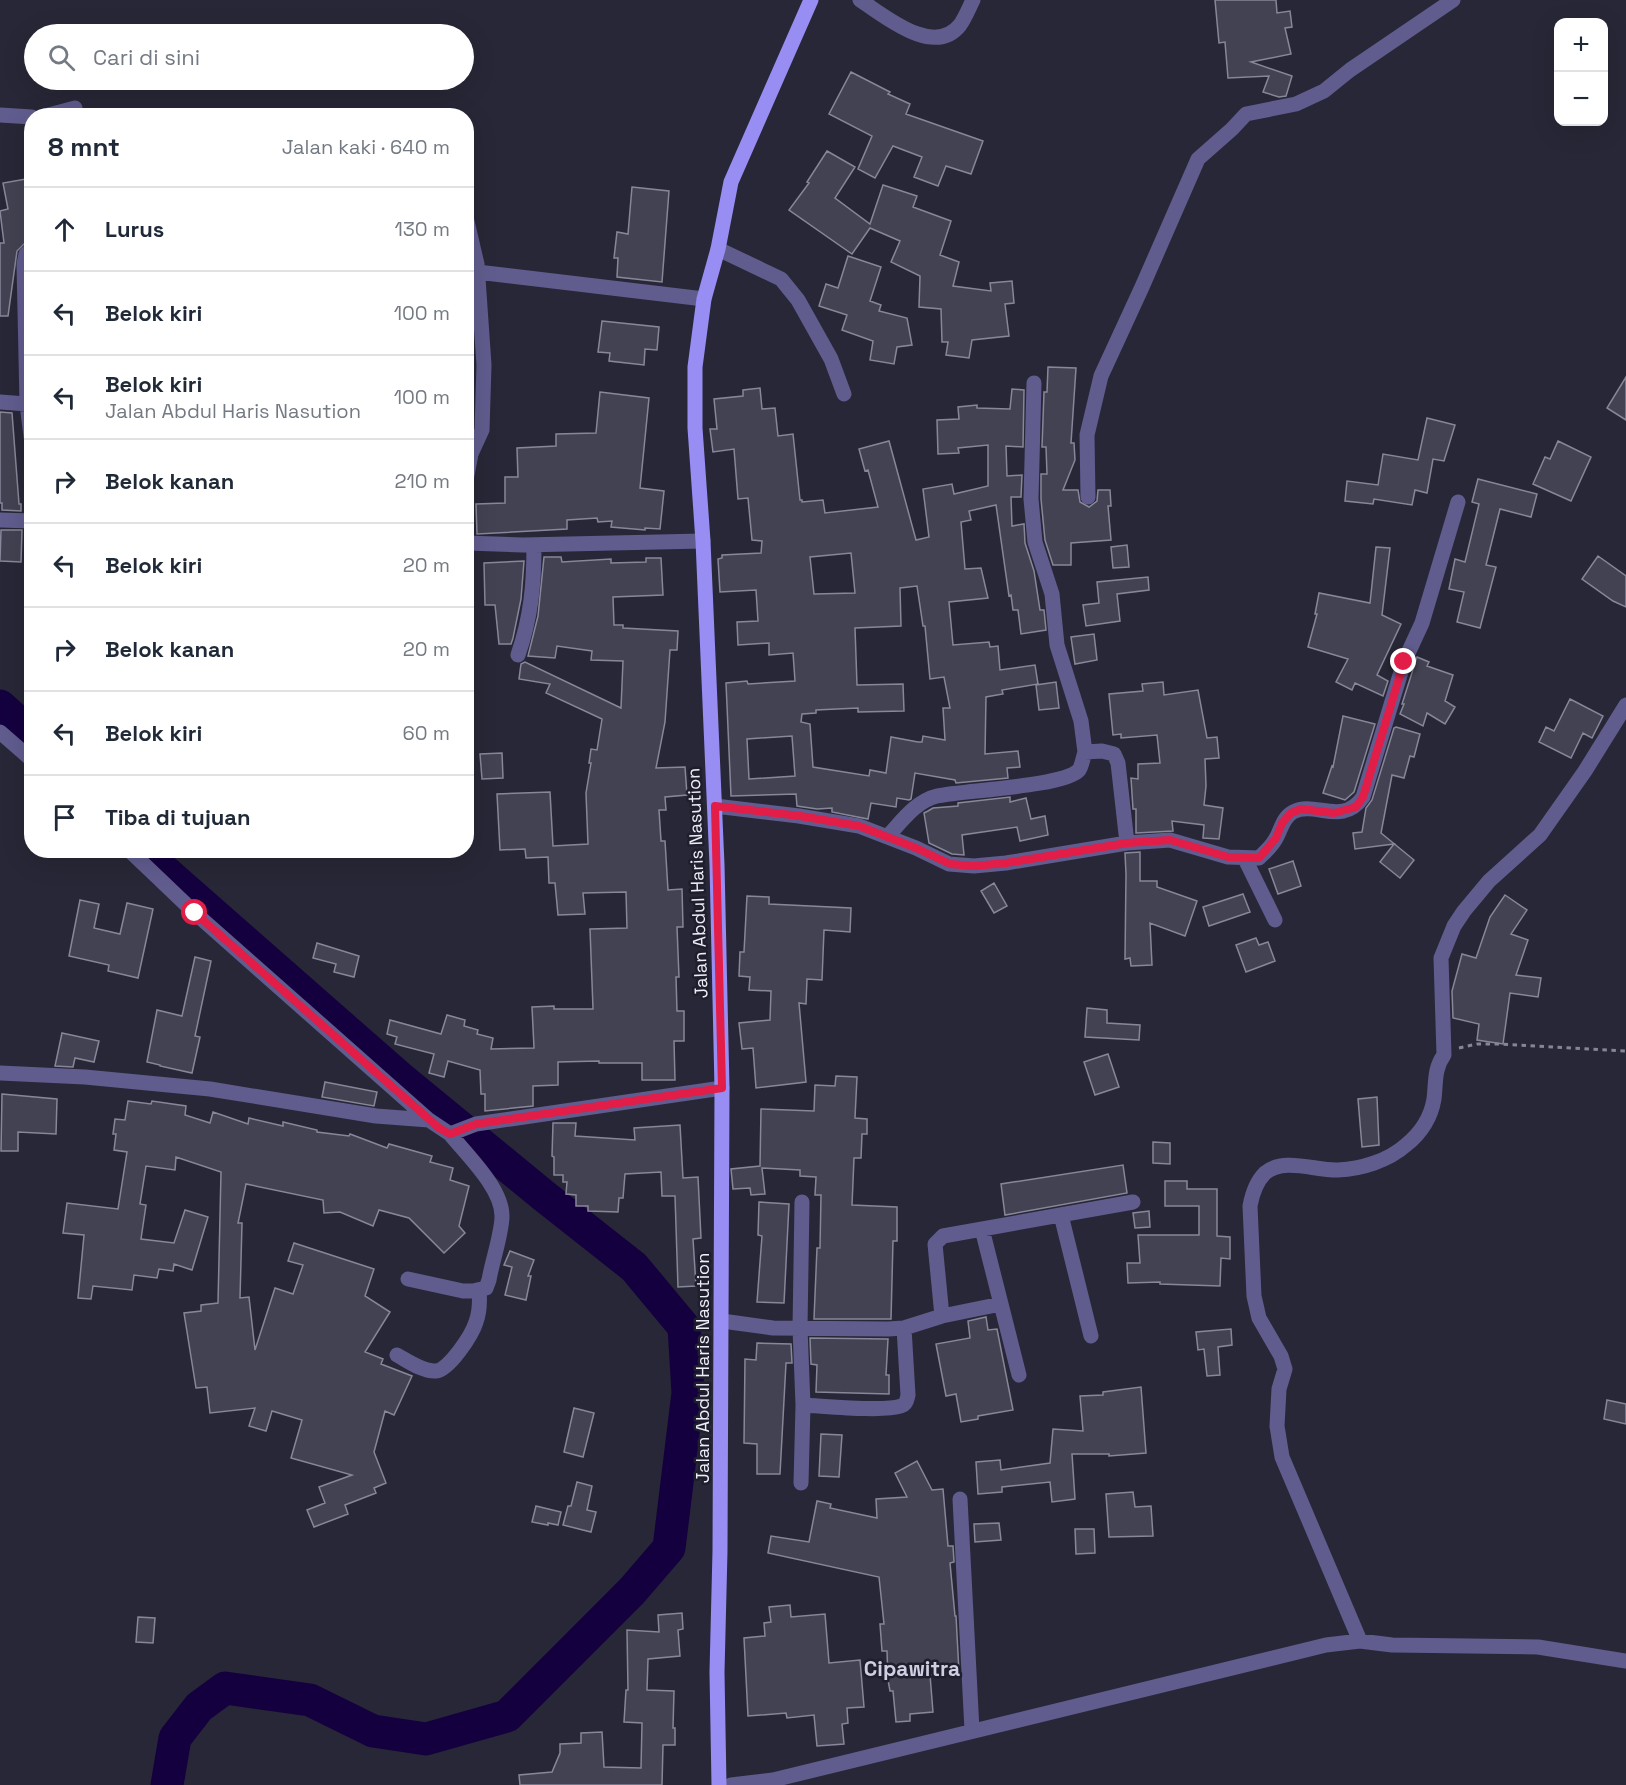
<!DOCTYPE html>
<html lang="id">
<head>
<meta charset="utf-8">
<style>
  body { margin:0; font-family:"Space Grotesk",sans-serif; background:#f6f6f7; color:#1f2937 }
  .controls { position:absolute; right:18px; top:18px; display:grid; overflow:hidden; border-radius:12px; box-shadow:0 6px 24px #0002 }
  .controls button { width:54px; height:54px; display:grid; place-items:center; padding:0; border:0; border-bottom:2px solid #e0e1e3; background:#fff; color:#1f2937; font:30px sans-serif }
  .stop { position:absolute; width:18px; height:18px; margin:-14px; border:4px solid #e11d48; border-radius:50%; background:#fff }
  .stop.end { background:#e11d48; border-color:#fff; box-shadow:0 2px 6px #0008 }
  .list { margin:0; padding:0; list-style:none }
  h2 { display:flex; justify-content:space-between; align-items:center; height:78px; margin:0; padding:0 24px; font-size:26px }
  h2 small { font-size:20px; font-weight:400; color:#747a83 }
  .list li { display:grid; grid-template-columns:39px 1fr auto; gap:18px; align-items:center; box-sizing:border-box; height:84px; padding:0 24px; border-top:2px solid #e0e1e3 }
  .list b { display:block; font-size:22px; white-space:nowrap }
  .list p { margin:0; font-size:20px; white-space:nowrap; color:#747a83 }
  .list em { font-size:20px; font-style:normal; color:#747a83 }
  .icon { flex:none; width:33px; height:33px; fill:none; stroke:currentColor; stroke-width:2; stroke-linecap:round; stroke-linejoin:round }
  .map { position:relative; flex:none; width:1626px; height:1785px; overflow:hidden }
  .search { position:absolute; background:#fff; box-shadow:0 6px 24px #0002; left:24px; top:24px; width:450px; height:66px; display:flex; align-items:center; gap:15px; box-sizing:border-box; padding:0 21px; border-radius:33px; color:#747a83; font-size:22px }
  .panel { position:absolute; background:#fff; box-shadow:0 6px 24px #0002; left:24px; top:108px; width:450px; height:750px; border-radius:24px }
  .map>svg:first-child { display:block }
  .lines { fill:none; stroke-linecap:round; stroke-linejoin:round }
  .river { stroke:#14003f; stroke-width:33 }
  .building { fill:#424252; stroke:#88879a; stroke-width:1.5; fill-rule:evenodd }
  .path { stroke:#868593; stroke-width:3; stroke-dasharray:4.5 4.5; stroke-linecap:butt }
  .minor { stroke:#605c8e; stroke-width:15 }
  .major { stroke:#978df3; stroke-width:15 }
  .route { stroke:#e11d48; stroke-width:8 }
  .labels { text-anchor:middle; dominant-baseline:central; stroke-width:5; stroke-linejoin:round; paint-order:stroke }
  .street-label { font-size:18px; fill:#eeeef9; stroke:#1f1e2d }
  .quarter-label { font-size:21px; font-weight:bold; fill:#cfcfe3; stroke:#1f1e2d }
</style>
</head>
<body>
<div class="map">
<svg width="1626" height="1785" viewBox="0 0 1626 1785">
  <rect width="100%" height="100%" fill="#282737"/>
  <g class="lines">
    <!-- river -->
    <path class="river" d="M0,706l32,29
      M144,850l18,19 237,208 145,119 90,71 50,60 4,66 -19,155 -37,43 -125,125 -81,23 -53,-8 -63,-31 -85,-12 -26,19 -24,31 -8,47"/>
  </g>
  <!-- building -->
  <path class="building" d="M1215,0h61l1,13 13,-2 2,16 -7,1 6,26 -40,8 41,14 -6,20 -7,1 -16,-5 6,-16 -41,2 -3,-36 -6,1z
    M851,72l39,20 -2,2 22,10 -4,10 77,27 -12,33 -25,-8 -8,20 -24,-9 8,-20 -29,-11 -18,32 -17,-9 14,-33 -43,-22z
    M827,151l28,16 -20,31 35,26 13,-39 34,11 -4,11 38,14 -11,34 19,7 -6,24 38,5 -1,-8 22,-2 2,22 -9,1 4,32 -37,4 -3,18 -23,-3 2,-13h-6l-1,-33 -22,-2 1,-31 -29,-14 9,-21 -30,-13 -18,26 -63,-44 20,-27 -2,-1z
    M32,178v61l-6,3 -9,9 -9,65h-8v-73h4l-4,-32 8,-2 -5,-26z
    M632,187l37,4 -7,91 -45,-5 1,-19h-4l3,-26 11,2z
    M848,256l33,11 -11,34 11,4 -2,6 28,7 5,27 -15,2 -3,17 -24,-4 3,-19 -31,-11 5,-15 -28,-9 7,-22 12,4z
    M602,321l57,6 -2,23 -12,-1 -1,16 -35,-4 1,-8 -12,-1z
    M1048,367l28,1 -5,75h3l1,17 -12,30h15l2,12 9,5 8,-6 1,-11h12l1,16h-3l3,34 -40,3v22h-18l-8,-25 -4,-41v-25h6l-1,-27h-4l2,-55h3z
    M1626,377v43l-19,-12z
    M760,388l2,21 13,-1 3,28 15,-2 7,66h2v2l21,-2 2,13 53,-6 -10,-37 -3,1 -6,-22 30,-8 27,99 13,-3 -6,-48 29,-5 2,10 34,-8v-41l-30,3 1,5 -21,1 -1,-34 22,-1 -1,-12 19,-2v3l33,1 2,-20 12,1 -1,57 -17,-1 1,30 15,-1 -1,22h-10l1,29 12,-2 1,19 9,28 6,39h4l2,20 -25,4 -3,-24h-5l-2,-15 -2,1 -13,-91 -27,6 2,9 -10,2 4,47 16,-1 7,30 -39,4 4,43 36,-3 1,5 8,-1 2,24 35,-5 3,19 -36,6 1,4 -17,3 -1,57 33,-3 2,16 -13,1 1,10 -52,5 -1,-3 -40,-7 -4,26 -2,1 -12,-2 -1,9 -25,-4 -3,16 -36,-7v-4l-15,1 -20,-3 -1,-12 -65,2 -5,-113 21,-2 1,3 47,-3 -2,-28 -24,2v-12l-31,2 -1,-23 21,-1 -2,-31 -36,2 -2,-33 4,-1v-3l39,-2 1,-12 -10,-1 -4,-42 -10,1 -4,-50 -21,3 -3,-23h7l-3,-30 29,-3v-6zM851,553l4,40 -41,1 -4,-37zM917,586l6,40h2l5,53 14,-2 6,31h-7l2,32 -22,-4 -1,6h-4l-27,-5 -5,36 -16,-3 -1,6 -56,-9 -3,-43 -9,-2 1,-8 14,-1v-3l42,-2v4l46,-1 -1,-27 -46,1 -2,-57 46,-2 -1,-38zM792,736l3,40 -46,3 -2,-40z
    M600,392l49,6 -9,90 24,3 -4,38 -15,-1v2l-34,-3 1,-6 -14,1 -1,-4 -30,2v9l-90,5 -1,-30 29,-1v-26h13l-1,-29 39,-2v-12l40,-1z
    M0,412l12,1 7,91h2v7l-19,-1v-7h-2z
    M1427,418l28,7 -11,36 -11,-2 -6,34 -12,-3 -3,15 -38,-6 -1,5 -28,-3 2,-20 31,4 5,-31 35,6z
    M1558,441l33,16 -20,44 -38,-17 12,-27 5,2z
    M1478,479l59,15 -6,23 -31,-8 -14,56 10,2 -16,61 -23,-6 7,-30 -15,-3 6,-30 10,3 14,-58 -7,-2z
    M1,530h21l-1,32 -21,-1z
    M1127,545l2,22 -16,1 -2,-21z
    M1376,547l14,1 -8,67 19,9 -24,51 11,6 -5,15 -28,-13 -3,7 -16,-8 12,-23 -40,-12 9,-33h-2l4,-21 51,10z
    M1598,556l28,20v31l-13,-6 -31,-22z
    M544,557h17l1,5 49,-3v4l35,-1v-4h15l2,37 -50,2 1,28h9v3l55,3 -1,19h-7l-5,72 -9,46 29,-1 2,28 -22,2 1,13h-7l2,31h4l3,49 14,-1 1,38h-6l2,50h-3l1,34h7v30h-10l1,39h-33v-17h-43v-2l-41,1v23l-25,1v20l-48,5v-17h-4l-1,-24 -32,-9 -4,16 -15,-4 5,-19 -39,-10 2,-7 -10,-3 3,-14 51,14 6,-19 18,5 -1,6 14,4 -1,4 16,4 -2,11 43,-1 -2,-41 22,-1v3h39l-3,-80 37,-1 -1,-36 -43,1 2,21 -27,1 -3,-32h-6l-1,-26 -22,1 -1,-9 -25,1 -3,-56 53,-2 3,54 35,-2 -2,-51 5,-30h-2l2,-14 6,1 5,-31 -56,-26 4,-9 -31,-5 2,-15 4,-2 96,46 2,-47 -32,-1 1,-9 -35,-5 -2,12 -27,-2 10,-40z
    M524,561l-3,38 -8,39 -2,6h-12l-4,-39h-10l-1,-42z
    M1148,577l1,13 -32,4 3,27 -34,5 -3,-21 16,-2 -2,-21z
    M1094,634l3,26 -22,4 -4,-27z
    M1417,657l12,5 -2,4 26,9 -8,26 10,6 -10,17 -18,-11 -4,13 -23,-12 4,-10h-2z
    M1056,682l3,26 -20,2 -3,-25z
    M1163,682l1,13 34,-5 9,48 10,-1 2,21 -14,1 1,27 -2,19 19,3 -4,31 -16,-1 1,-13 -32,-4 1,10 -37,2v-24h-3l-2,-31 7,1v-15l22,-1 -3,-28 -36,3v-4l-8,1 -4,-41 34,-3 -1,-7z
    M1570,699l33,17 -11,22 -9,-5 -12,25 -32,-16 7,-15 8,4z
    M1343,716l32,8 -21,68 -9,8 -22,-7 9,-27 1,1z
    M1396,727l24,7 -6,23 -4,-1 -6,22 -12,-3 -11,58 33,27 -14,18 -20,-16 14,-18 -39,5 -2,-16 9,-1 4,-24 6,-8 22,-72z
    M502,753l1,25 -21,1 -2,-25z
    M1010,797v5l16,-4 5,21 14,-3 3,19 -28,6 -3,-14 -55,8 2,20 -12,-1 -23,-11 -5,-30 4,-2 5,-3 25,-2v-3z
    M1140,852v29h17v6l40,14 -12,35 -35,-13 2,42 -21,1 -1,-8 -5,1 1,-85 -1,-21z
    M1293,861l8,25 -23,8 -9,-25z
    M994,883l13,23 -13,7 -13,-22z
    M1243,894l7,18 -41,14 -6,-19z
    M1505,895l22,15 -16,24 17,6 -12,35 25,3 -3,19 -28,-4 -7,51 -26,-4 2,-16 -26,-6 -1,-27 10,-37 14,4 14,-41z
    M747,896l22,1v7l82,4 -1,24 -26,-2 -2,50 -15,-1 -1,25 -7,-1 7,79 -50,6 -3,-40 -11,1 -3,-26 31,-3 1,-29 -22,-1 1,-13 -11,-1 1,-24h4z
    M80,900l19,4 -5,24 26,6 7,-31 26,6 -15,69 -30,-7 1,-6 -40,-9z
    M1256,938l3,7 9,-3 7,19 -29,11 -10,-27z
    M317,943l42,13 -5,21 -20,-5 2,-8 -23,-6z
    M195,957l16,4 -16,75 5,1 -8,36 -32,-7v-1l-13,-3 10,-52 25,6z
    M1087,1008l20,2v13l33,2 -1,15 -54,-3z
    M62,1033l37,8 -5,21 -19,-4 -2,9 -18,-1z
    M1108,1054l11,33 -24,8 -11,-33z
    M836,1076l21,1 -2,41 12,1v15h-5l-1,24h-7l-2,47 45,2v34h-4l-2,78h-77l3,-71h3l1,-53h-6l1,-18 -16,-1v-6l-38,-2 3,26 -14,1 -1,-7 -17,1 -2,-20 29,-3 1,-57 53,2 1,-26 20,1z
    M325,1082l52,10 -3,14 -52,-9z
    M2,1094l55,5 -1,35 -38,-2v19h-17z
    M1377,1097l2,48 -17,2 -4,-48z
    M128,1101l23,3 1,-3 34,5 -1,9 25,8 3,-11 35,12 1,-6 34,8v-4l34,8v2l32,4 1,-2 37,14 2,-4 43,12 -2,6 23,6 -3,12 19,6 -10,40 6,7 -21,20 -35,-35 -30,-8 -6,16 -33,-14 -16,1 -1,-13 -77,-16 -8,39h4l-2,75 9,-1 6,53 20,-62 18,6 10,-29 -15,-4 6,-18 80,26 -9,27 25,16 -25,40 18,7 -2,5 31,12 -18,39 -9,-4 -11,41 12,31 -12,5 2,5 -31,12 3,9 -34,13 -7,-17 18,-7 -6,-16 33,-12 -61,-17 11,-38 -30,-9 -6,20 -17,-5 6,-18 -45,5 -3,-26 -11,1 -12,-75 17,-2v-6l17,-2 3,-131 -45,-15 -1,13 -29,-4 -6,38 6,1 -5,34 33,4 11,-33 23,7 -16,53 -18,-6 -1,7 -14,-2 -2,9 -23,-3 -2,15 -39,-4 -2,13 -13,-1 6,-63 -21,-2 4,-30 51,6 9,-57 -13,-2 2,-16h-3l2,-15 10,1z
    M553,1123h23l-1,13 60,4 -1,-12 46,-3 3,53 15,-1 3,61 -8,1 3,47 -18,1 -3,-91h-13l-1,-24 -36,2 -2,24h-4l-1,14 -30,-1v-5h-12v-11l-10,-1 1,-12h-4v-7h-9v-18l-2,-1z
    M1153,1142l17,1v21l-17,-1z
    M1123,1165l4,28 -122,22 -4,-31z
    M1165,1181h22v8h30v47l13,1v22l-9,-1 -1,28 -60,-2v-2l-32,1 -1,-20h13l-2,-28h61v-29h-34z
    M759,1202l30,2 -5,99 -27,-1 5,-66 -4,-1z
    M1149,1211l1,16 -15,1 -2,-15z
    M510,1251l24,9 -6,16h3l-5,24 -21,-5 7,-28 -8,-2z
    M986,1317l2,13 9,-1 16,81 -35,6v3l-17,3 -5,-28 -10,2 -10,-52 34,-6 -2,-17z
    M1231,1329l1,16 -14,2 2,28 -13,1 -3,-27 -6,1 -2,-18z
    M810,1338l78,1 -2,36h3v19l-73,-2 1,-27 -6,-1z
    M757,1343l34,1 1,19h-6l-6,111h-23v-30l-13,-1 1,-84 11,1z
    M1141,1387l5,66 -37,3v-2h-37l3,45 -23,3 -2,-20 -48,5v5l-24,2 -2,-32 24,-2 1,10 49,-7 3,-34 30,2 -3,-35 23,-1v-3z
    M1607,1400l19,4v20l-22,-5z
    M574,1408l20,5 -11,44 -19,-5z
    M821,1434l21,1 -3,42 -20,-1z
    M917,1461l15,29 11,-1 5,57h5l1,16 -4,1 5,53h1l3,56 -29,3 3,37 -23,2v7l-14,1 -3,-31h-3l-2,-11 -1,-29h-5l-2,-27h4l-5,-47 -111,-24 3,-17 38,6 8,-41 14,3 -1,4 47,10 -1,-19 31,-2 -12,-24z
    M577,1482l15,4 -5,24 9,2 -5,20 -28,-7 5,-19h3z
    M1133,1492l2,15 16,-1 2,30 -44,1 -3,-43z
    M536,1506l25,6 -3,13 -10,-2v2l-16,-3z
    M999,1523l2,17 -26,2 -1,-18z
    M1075,1529h19l1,24 -19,1z
    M790,1605l1,12 34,-3 4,49 31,-3 4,47 -17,1 1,15 -6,1 2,20 -27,2 -3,-31 -27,3 -1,-5 -38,3 -4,-78 21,-2 -1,-13 7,-1 -2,-15z
    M682,1613l1,16 -5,1 2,26 -32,3 -1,31 27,1 -1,37h2v17h-12l-1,40h-142l-1,-10 33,-3 8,-19v-9l21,-1v-10l21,-1 2,35 37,1 1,-45 -18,-1 2,-32h2l-1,-60 32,2 -1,-17z
    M138,1617l17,1 -2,25 -17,-1z"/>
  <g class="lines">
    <!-- path -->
    <path class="path" d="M1459,1048l18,-4h22l127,7"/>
    <!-- minor -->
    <path class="minor" d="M860,0c25,16 74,58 100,25 5,-7 9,-17 13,-25
      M0,115l32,2
      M45,116l30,-8
      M466,217l11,47 7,101 -2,65 -11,24 -5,26
      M32,249l-6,5 -2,10 3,140 5,40
      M718,249l63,30 17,21 33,59 13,35
      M469,271l235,28
      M1034,383l-3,116 4,43 17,52 5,51 24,76 4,31 17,-1 12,3 4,9 9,80
      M0,402l27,2
      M1088,497l-1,-62 14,-59 41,-89 56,-128 34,-30 14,-15 50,-10 28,-13 26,-21 103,-70
      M0,520l32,1
      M466,543l57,2 180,-4
      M518,655c13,-38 16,-70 16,-110
      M0,732l32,28
      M715,806l84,10 60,10 57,22 33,16 25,2 32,-3 121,-20 43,-3 58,17 31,1c6,-6 12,-11 16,-18 6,-9 7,-22 18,-28 22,-12 49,15 70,-15l41,-135 18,-39 36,-121
      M887,837c15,-16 29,-36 50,-41 27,-6 126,-9 142,-26 3,-4 4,-13 6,-18
      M129,850l66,63 234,207
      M1245,859l30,61
      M0,1073l85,4 125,12 166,27 53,4 21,14 26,-10 246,-36
      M1061,1215l30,121
      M982,1229l37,146
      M408,1279l55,12h10l13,-3 3,-8c3,-18 13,-47 13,-64 0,-28 -35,-61 -52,-82
      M942,1316l59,-12
      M722,1321l51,7 115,1 16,-1 38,-12 -7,-72 8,-8 190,-34
      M397,1355c11,6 26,17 39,16 13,-1 36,-36 40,-49 4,-11 4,-21 3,-32
      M803,1405c22,1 80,7 98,1 6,-2 6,-7 7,-11l-4,-67
      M801,1483l2,-78 -3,-77 2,-126
      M960,1499l12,231
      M1360,1641l-78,-184 -5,-31 2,-37 6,-20 -4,-13 -22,-38 -5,-22 -4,-90c2,-11 6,-24 15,-33 19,-16 51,-2 73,-3 23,-1 50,-9 68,-25 15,-12 25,-28 28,-46 2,-16 0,-31 10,-44l-3,-97 13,-32 10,-15 25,-30 51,-46 45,-64 41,-66
      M731,1785l42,-5 553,-135 34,-4 32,4 146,2 88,14"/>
    <!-- major -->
    <path class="major" d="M719,1785l-2,-113 3,-121 2,-463 -5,-223 -14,-324 -8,-113v-61l9,-68 14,-50 13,-67 80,-182"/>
  </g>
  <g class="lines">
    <!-- route -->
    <path class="route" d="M195,913l244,215 11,6 26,-10 246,-36 -7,-282 85,10 59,10 57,22 34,16 24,2 32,-3 121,-20 43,-3 58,17 31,1 17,-20 6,-15 9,-10 10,-4 33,4 22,-6 7,-10 41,-135"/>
  </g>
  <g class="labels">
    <!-- street labels -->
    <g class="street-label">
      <text transform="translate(697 883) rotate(-92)">Jalan Abdul Haris Nasution</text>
      <text transform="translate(702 1368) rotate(-90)">Jalan Abdul Haris Nasution</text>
    </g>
    <!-- quarter labels -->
    <g class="quarter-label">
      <text x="912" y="1668">Cipawitra</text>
    </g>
  </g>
</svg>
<div class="controls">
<button>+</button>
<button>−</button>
</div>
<div class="stop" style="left:195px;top:913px"></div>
<div class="stop end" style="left:1404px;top:662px"></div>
<div class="search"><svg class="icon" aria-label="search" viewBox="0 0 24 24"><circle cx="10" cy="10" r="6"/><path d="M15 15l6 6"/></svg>Cari di sini</div>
<section class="panel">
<h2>8 mnt<small>Jalan kaki · 640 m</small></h2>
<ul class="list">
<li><svg class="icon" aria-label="ahead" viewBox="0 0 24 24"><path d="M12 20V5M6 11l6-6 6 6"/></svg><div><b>Lurus</b></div><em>130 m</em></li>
<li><svg class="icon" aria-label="left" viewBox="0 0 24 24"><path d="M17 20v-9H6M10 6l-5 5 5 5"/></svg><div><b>Belok kiri</b></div><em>100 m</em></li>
<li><svg class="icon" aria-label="left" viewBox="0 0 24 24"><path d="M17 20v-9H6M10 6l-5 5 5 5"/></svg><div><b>Belok kiri</b><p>Jalan Abdul Haris Nasution</p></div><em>100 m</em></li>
<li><svg class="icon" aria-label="right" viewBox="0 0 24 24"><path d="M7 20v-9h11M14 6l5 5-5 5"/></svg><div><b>Belok kanan</b></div><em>210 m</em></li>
<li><svg class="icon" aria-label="left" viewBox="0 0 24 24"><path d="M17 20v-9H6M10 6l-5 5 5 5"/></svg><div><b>Belok kiri</b></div><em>20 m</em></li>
<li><svg class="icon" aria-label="right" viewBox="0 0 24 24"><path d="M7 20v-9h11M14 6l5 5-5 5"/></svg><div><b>Belok kanan</b></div><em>20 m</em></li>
<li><svg class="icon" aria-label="left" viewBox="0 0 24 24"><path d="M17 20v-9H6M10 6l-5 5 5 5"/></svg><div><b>Belok kiri</b></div><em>60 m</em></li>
<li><svg class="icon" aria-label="arrive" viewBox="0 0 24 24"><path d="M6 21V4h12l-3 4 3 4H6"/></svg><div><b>Tiba di tujuan</b></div></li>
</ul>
</section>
</div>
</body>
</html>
